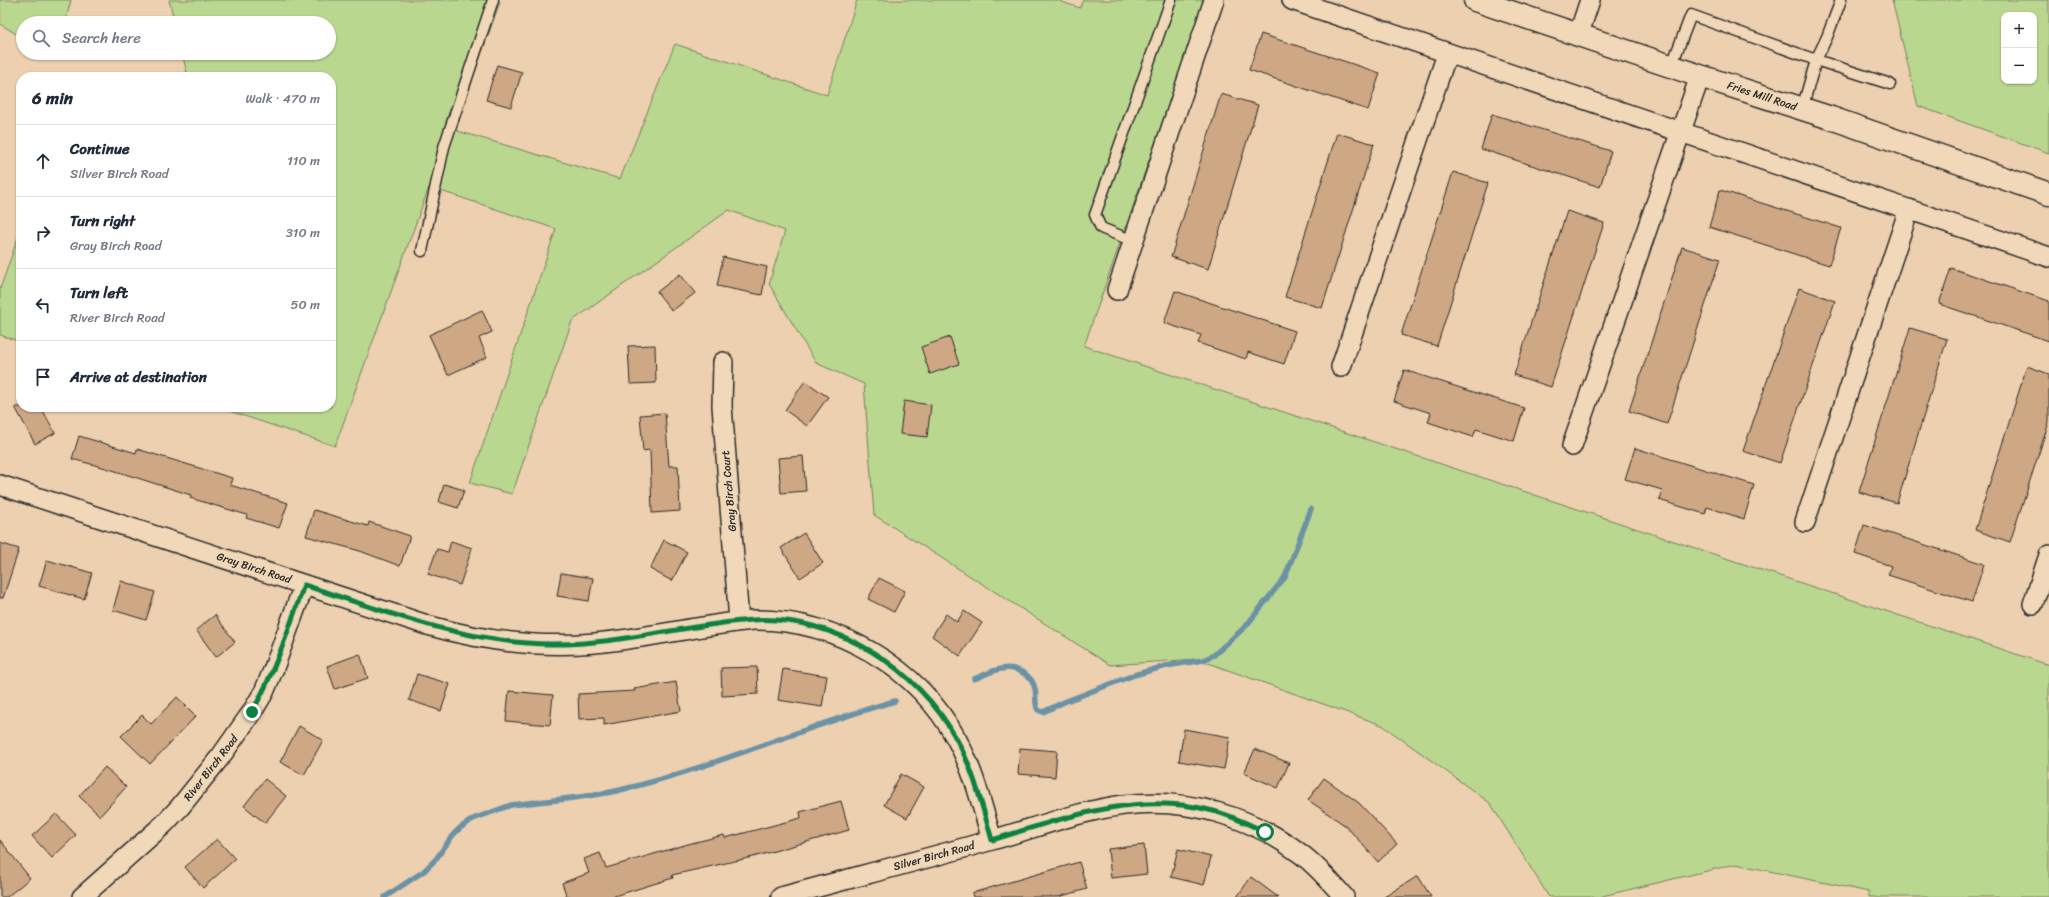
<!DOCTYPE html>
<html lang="en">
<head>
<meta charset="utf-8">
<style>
  body { margin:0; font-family:Sriracha,sans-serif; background:#f2f2f3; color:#1f2937 }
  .controls { position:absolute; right:12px; top:12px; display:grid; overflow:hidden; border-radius:8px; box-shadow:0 1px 3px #0004 }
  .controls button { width:36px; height:36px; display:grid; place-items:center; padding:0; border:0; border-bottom:1px solid #e0e1e3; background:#fff; color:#1f2937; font:20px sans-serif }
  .stop { position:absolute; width:12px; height:12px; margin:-9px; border:3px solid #0b8043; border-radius:50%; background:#fff }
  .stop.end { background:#0b8043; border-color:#fff; box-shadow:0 1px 4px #0008 }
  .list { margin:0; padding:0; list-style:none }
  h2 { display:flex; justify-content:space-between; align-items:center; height:52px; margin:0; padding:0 16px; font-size:17px }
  h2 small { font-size:13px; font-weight:400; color:#747a83 }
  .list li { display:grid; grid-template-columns:26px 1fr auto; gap:12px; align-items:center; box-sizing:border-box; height:72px; padding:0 16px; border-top:1px solid #e0e1e3 }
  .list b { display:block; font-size:15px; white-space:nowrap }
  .list p { margin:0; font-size:13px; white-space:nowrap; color:#747a83 }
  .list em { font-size:13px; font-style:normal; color:#747a83 }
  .icon { flex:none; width:22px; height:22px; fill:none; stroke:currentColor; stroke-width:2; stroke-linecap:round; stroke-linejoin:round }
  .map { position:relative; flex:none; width:2049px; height:897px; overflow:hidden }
  .search { position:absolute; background:#fff; box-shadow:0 1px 3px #0004; left:16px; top:16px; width:320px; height:44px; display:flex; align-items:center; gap:10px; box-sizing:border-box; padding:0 14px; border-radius:22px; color:#747a83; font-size:15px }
  .panel { position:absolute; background:#fff; box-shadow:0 1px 3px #0004; left:16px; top:72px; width:320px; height:340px; border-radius:16px }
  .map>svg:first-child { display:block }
  .green { fill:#bad78f; stroke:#72815d; fill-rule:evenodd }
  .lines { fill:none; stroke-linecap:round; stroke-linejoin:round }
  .stream { stroke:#6c92a6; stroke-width:5.5 }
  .building { fill:#cea785; stroke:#2b2b2b }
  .service-casing { stroke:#2b2b2b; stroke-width:13 }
  .minor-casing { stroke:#2b2b2b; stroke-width:22 }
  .secondary-casing { stroke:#2b2b2b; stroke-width:25 }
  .service { stroke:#f0d8b8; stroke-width:10 }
  .minor { stroke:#f0d8b8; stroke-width:19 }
  .secondary { stroke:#f0d8b8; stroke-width:22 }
  .route { stroke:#0b8043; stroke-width:5 }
  .labels { text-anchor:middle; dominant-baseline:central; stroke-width:4; stroke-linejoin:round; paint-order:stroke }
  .street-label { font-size:11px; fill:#2b2b2b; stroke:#f0d8b8 }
</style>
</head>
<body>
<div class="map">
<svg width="2049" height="897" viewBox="0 0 2049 897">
  <rect width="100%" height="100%" fill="#ecd0af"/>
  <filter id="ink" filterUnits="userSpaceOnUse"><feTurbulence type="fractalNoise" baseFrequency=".025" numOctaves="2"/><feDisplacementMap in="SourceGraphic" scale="8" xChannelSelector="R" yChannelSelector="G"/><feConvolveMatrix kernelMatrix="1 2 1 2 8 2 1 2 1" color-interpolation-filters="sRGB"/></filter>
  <g filter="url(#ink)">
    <!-- green -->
    <path class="green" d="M0,0h71l-6,23h-42v15l-23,-14z
      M169,0h325l6,2 -46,128 166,49 55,-135 152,51 30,-95h199l24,8 3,-8h122l-121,346 965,319v232h-180v-5l-133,-28 -138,33h-49l-59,-94 -108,-78 -185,-66 -87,6 -236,-150 -10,-131 -48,-21 -47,-79 16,-53 -56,-21 -157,111 -60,173 -42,-11 86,-254 -127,-42 -94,259 -118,-39h114v-330h-143l-6,-24h147v-30h-154z
      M1892,0h157v153l-131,-47zM2004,15h30v66h-30z
      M21,229v113l-21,-7v-46z"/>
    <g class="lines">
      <!-- stream -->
      <path class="stream" d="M974,679c9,-3 18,-9 27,-10 14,-3 31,5 34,20 2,8 -1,14 3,21l5,2 21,-10 70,-27 32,-9 37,-6 11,-5 32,-29 39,-49 26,-68
        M385,897l39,-26 12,-12 17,-24 7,-7 13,-9 38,-14c35,-4 71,-7 105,-14 96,-22 185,-64 279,-90"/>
    </g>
    <!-- building -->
    <path class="building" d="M1261,34l119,39 -12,37 -119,-40z
      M497,65l25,7 -11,35 -25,-7z
      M1221,94l37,11 -50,164 -37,-12z
      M1492,114l119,37 -11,36 -119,-38z
      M1337,133l37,11 -52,164 -37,-11z
      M1453,172l35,11 -51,163 -36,-11z
      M1720,190l121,38 -12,37 -120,-38z
      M1567,211l37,12 -53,164 -37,-12z
      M1682,247l38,12 -53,165 -38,-13z
      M723,257l44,10 -5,28 -45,-9z
      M1951,268l98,33v40l-110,-37z
      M680,274l15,19 -23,18 -15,-19z
      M1799,288l36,13 -55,162 -37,-12z
      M1175,291l120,40 -11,33 -36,-12 -2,7 -48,-16 3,-8 -37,-12z
      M482,310l10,22 -13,6 8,19 -39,18 -19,-40z
      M1910,328l37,11 -50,164 -38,-11z
      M950,337l9,27 -29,10 -9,-27z
      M655,345l1,38 -26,1 -2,-38z
      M2027,366l22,8v48l-39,120 -35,-12z
      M1404,370l120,38 -10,33 -38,-12 -3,8 -45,-15 3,-9 -37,-12z
      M805,381l23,16 -21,29 -22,-16z
      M904,401l27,4 -4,32 -27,-3z
      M15,407h26l14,26 -20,11z
      M665,413l4,53h9l2,45 -28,2 -2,-63 -7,1 -3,-36z
      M79,436l57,17 1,-4 95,29 -2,7 58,18 -9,25 -33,-10 1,-3 -57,-17 1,-3 -85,-27 -34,-9z
      M1635,448l119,37 -10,34 -37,-12 -2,7 -46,-14 3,-10 -37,-11z
      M803,456l3,35 -25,2 -3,-35z
      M444,484l20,6 -6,18 -19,-6z
      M314,510l54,16 1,-4 41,14 -10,30 -40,-15 -54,-15z
      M1864,525l120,39 -12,38 -84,-27 3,-9 -36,-12z
      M804,533l19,30 -23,15 -19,-30z
      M664,540l23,12 -15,29 -22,-12z
      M451,541l21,7 -12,37 -32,-11 9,-25 11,3z
      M0,543l19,6 -16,49h-3z
      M47,560l45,13 -8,26 -45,-13z
      M561,573l32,5 -4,23 -32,-5z
      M879,578l26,13 -11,21 -26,-13z
      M121,581l34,11 -9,28 -33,-10z
      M964,611l18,12 -22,33 -28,-20 14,-22 11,8z
      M215,615l20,27 -19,15 -20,-27z
      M360,654l8,24 -33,11 -8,-23z
      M757,667l1,27 -36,2 -1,-28z
      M783,669l44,7 -5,31 -44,-7z
      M417,674l33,10 -9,27 -32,-11z
      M676,682l5,29 -77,14v-7l-25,1 -1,-25 57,-3 -1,-2z
      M509,691l44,4 -3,30 -44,-4z
      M177,697l19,19 -46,48 -29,-28 21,-21 9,9z
      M299,726l24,14 -19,35 -24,-13z
      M1184,729l46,8 -6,32 -45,-8z
      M1020,748l37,3 -2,26 -37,-3z
      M1255,749l34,14 -11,25 -34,-15z
      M105,767l21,20 -26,29 -21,-20z
      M901,774l23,13 -17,31 -23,-13z
      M1324,778l35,25 38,41 -19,18 -32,-36 -38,-26z
      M265,779l21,17 -21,27 -21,-17z
      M841,801l8,29 -96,27 -81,18 1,3 -62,19h-44l-5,-14 27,-10 -5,-14 16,-6 6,15 82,-24 36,-9 1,3 76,-20 -1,-6z
      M56,814l20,21 -24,23 -20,-22z
      M217,839l18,20 -32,29 -18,-21z
      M0,840l30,38 -23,19h-7z
      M1144,845l3,29 -36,4 -3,-29z
      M1178,849l33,8 -7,28 -33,-8z
      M1079,862l8,27 -29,8h-85l-1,-4z
      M1418,876l13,21h-47z
      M1251,877l27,20h-41z"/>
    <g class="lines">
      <!-- service casing -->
      <g class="service-casing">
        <path id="service" d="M1841,0l-14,37 -11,23 74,24
          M1671,67l20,-52 125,45 -14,49
          M1133,241l-32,-13 -6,-13 76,-215
          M422,251l22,-104 49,-147"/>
      </g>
      <!-- minor casing -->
      <g class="minor-casing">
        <path id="minor" d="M1292,0l757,257
          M1578,36l12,-36
          M1117,290l97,-290
          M723,362l-1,44 17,215
          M1341,367l106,-313
          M1572,446l128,-370
          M0,485l427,140c55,16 111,23 168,18 54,-5 106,-18 159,-23 82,-1 164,47 203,120 17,31 25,66 35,100
          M1805,522l104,-313
          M2033,604l16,-49
          M82,897l82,-73 16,-17 41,-51 31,-44 12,-20 10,-24 30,-83
          M781,897c70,-19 141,-37 211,-57 43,-12 87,-29 132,-35 62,-8 127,11 177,49 16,12 30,28 43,43"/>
      </g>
      <!-- secondary casing -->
      <g class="secondary-casing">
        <path id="secondary" d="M1475,0l225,76 131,42 218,76"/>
      </g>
      <!-- service -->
      <use href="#service" class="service"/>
      <!-- minor -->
      <use href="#minor" class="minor"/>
      <!-- secondary -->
      <use href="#secondary" class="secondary"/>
    </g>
  </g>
  <g class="lines" filter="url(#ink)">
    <!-- route -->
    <path class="route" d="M252,712c23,-40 37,-84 52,-127 81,26 160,58 246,59 68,1 134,-19 202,-24 82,-6 167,49 205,120 17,31 25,66 35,100 69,-21 144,-49 217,-30 19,4 38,13 56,22"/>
  </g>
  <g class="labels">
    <!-- street labels -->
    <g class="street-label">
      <text transform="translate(1762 96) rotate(18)">Fries Mill Road</text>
      <text transform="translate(729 491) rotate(-95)">Gray Birch Court</text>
      <text transform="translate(254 568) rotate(18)">Gray Birch Road</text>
      <text transform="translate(211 768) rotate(-52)">River Birch Road</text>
      <text transform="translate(934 856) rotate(-15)">Silver Birch Road</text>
    </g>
  </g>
</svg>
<div class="controls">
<button>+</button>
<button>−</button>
</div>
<div class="stop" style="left:1265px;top:832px"></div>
<div class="stop end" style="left:252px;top:712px"></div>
<div class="search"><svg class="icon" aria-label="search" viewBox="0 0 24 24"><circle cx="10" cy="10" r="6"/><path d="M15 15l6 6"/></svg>Search here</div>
<section class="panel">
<h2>6 min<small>Walk · 470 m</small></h2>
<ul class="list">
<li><svg class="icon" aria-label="ahead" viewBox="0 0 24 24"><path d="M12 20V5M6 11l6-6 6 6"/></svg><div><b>Continue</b><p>Silver Birch Road</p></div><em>110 m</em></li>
<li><svg class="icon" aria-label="right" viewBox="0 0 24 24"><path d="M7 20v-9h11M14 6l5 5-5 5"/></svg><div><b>Turn right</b><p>Gray Birch Road</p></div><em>310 m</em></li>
<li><svg class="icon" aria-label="left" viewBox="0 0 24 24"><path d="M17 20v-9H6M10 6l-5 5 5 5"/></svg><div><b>Turn left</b><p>River Birch Road</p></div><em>50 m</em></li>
<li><svg class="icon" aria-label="arrive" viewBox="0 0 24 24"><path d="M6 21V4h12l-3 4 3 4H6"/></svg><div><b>Arrive at destination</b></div></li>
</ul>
</section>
</div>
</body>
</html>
